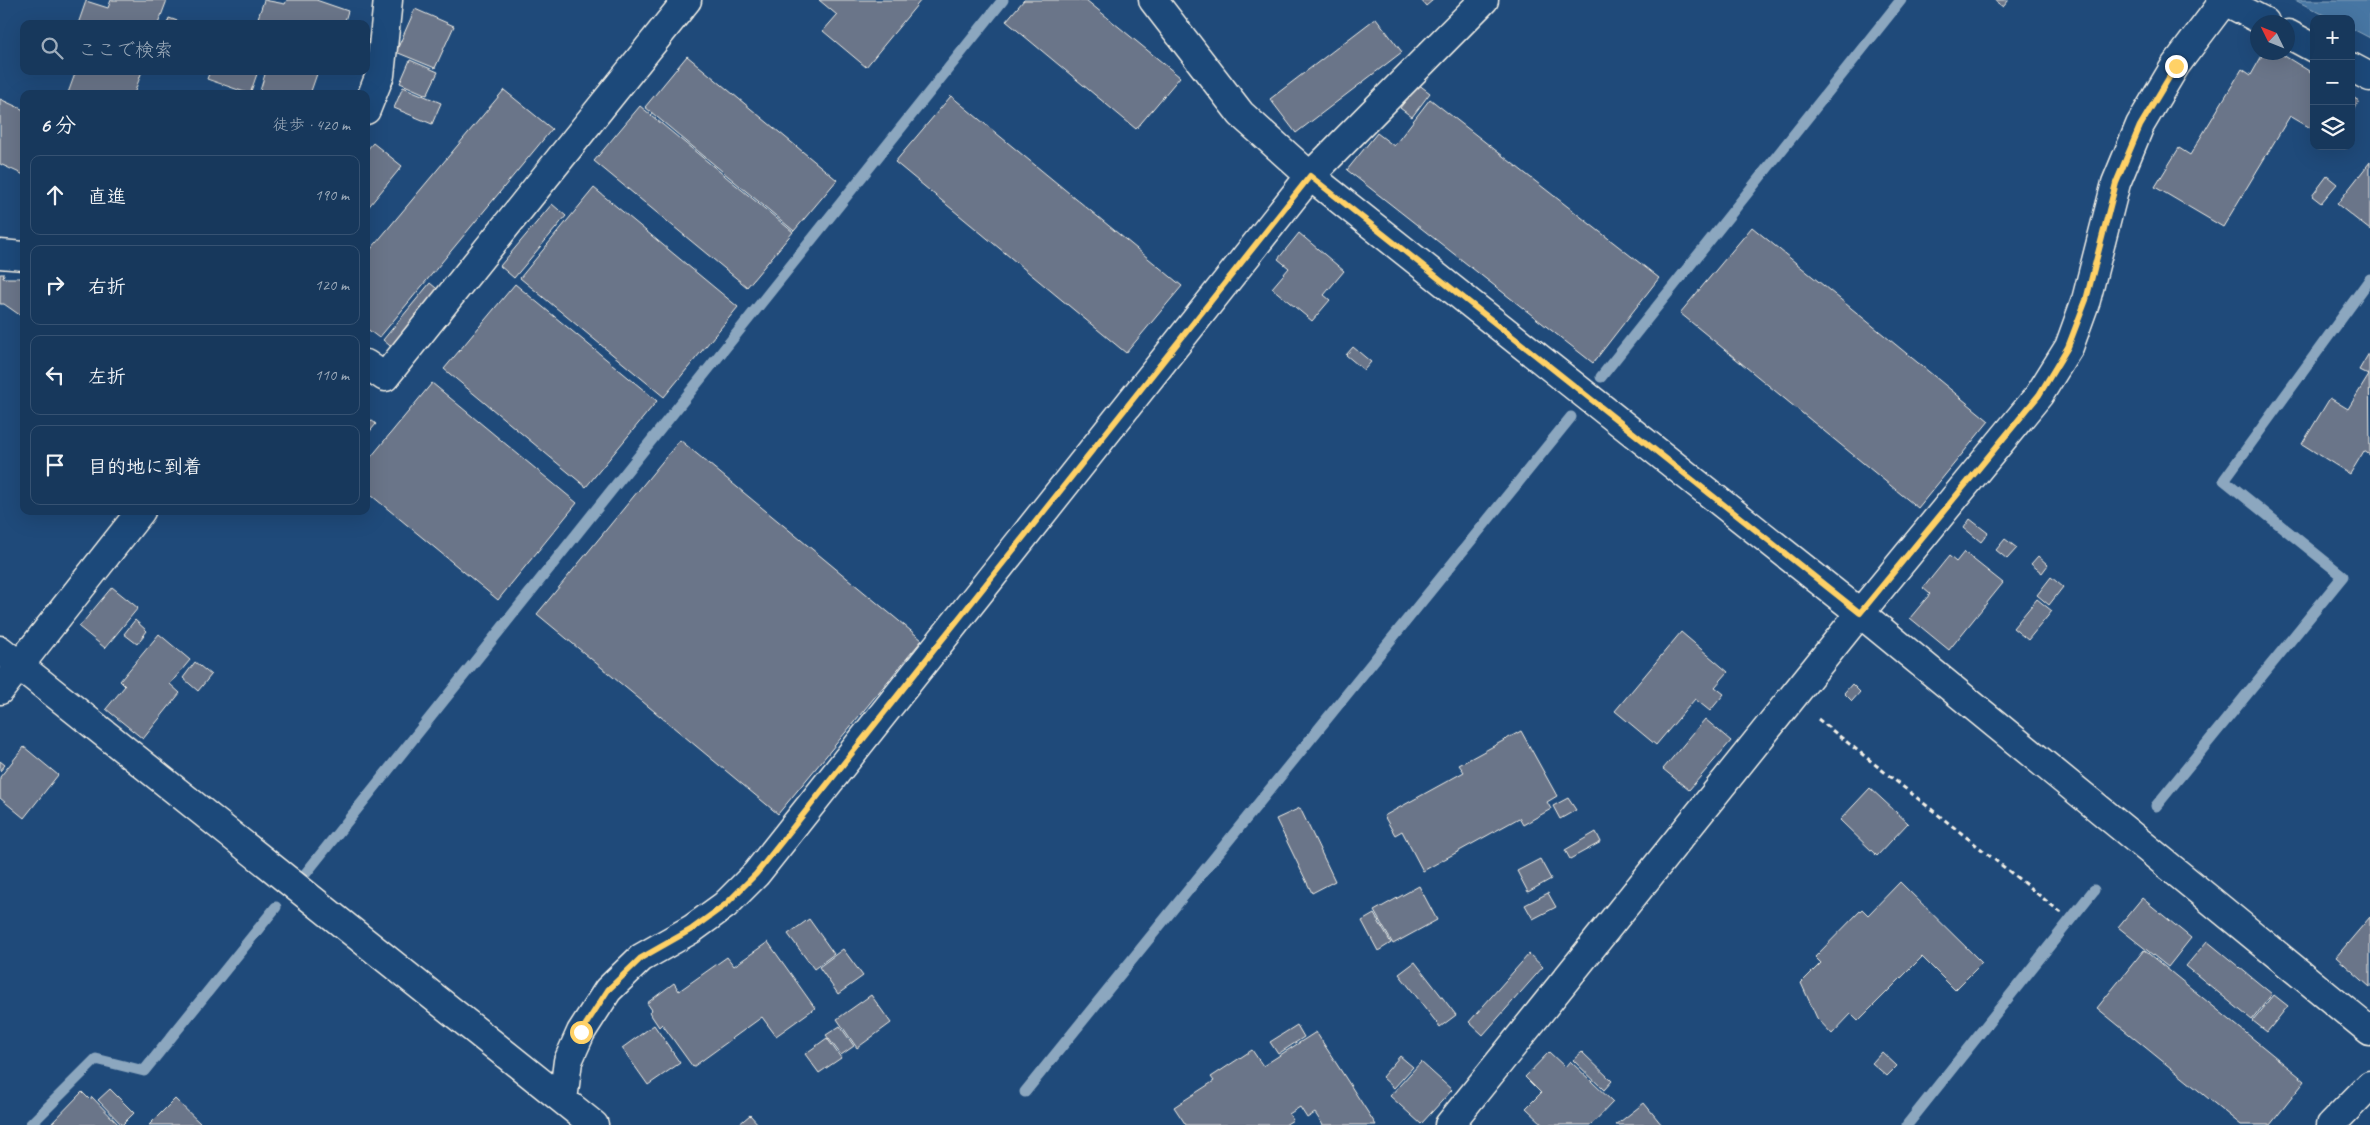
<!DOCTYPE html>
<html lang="ja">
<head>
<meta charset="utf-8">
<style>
  body { margin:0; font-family:Caveat,"Klee One",sans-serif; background:#203f62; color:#f1f3f6 }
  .controls { position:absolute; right:15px; top:15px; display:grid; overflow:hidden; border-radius:10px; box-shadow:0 5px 20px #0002 }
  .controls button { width:45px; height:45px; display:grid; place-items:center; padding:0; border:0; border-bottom:1px solid #365272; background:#17385c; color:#f1f3f6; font:25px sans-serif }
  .compass { position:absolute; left:2250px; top:15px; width:45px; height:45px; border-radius:50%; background:#17385c; box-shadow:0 5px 20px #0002; rotate:313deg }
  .stop { position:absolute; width:15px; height:15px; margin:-11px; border:4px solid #ffd166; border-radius:50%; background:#fff }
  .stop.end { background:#ffd166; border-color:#fff; box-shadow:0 1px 5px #0008 }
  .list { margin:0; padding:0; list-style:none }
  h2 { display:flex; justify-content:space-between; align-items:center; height:65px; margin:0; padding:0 20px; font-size:21px }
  h2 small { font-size:16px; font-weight:400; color:#9eacbb }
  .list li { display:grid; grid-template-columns:32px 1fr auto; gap:15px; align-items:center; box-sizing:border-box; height:80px; margin:0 10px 10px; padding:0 10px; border:1px solid #365272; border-radius:10px }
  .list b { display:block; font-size:19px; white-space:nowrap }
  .list em { font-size:16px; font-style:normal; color:#9eacbb }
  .icon { flex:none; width:28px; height:28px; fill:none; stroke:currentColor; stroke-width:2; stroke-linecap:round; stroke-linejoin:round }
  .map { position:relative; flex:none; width:2370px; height:1125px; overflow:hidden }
  .search { position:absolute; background:#17385c; box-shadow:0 5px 20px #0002; left:20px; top:20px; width:350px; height:55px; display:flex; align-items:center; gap:12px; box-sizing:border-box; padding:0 18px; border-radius:10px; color:#9eacbb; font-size:19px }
  .panel { position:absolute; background:#17385c; box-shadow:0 5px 20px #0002; left:20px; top:90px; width:350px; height:425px; border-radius:10px }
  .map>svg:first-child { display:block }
  .water { fill:#4776a3; stroke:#8ca7bf }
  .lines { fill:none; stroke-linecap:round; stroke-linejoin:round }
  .stream { stroke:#8ca7bf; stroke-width:11 }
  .building { fill:#6a7489; stroke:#f4f1e8 }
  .minor-casing { stroke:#f4f1e8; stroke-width:31 }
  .path { stroke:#f4f1e8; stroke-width:3; stroke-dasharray:5 4; stroke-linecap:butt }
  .minor { stroke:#1f4a7a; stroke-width:28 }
  .route { stroke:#ffd166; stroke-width:6 }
</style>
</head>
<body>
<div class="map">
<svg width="2370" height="1125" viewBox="0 0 2370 1125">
  <rect width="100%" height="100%" fill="#1f4a7a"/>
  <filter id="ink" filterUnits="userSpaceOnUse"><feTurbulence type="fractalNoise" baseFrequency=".02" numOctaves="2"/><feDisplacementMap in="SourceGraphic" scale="10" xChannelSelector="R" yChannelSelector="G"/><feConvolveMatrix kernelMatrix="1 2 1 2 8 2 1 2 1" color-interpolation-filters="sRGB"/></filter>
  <g filter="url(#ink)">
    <!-- water -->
    <path class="water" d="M2295,0h75v38l-19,-10v-9h-19z"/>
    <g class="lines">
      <!-- stream -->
      <path class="stream" d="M1601,377l300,-377
        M2156,806l187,-230 -119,-96 146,-201
        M306,873l697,-873
        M1025,1092l546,-675
        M30,1125l66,-66 48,12 132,-164
        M1907,1125l187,-235"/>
    </g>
    <!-- building -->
    <path class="building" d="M111,0h56l-9,24h-80l8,-23 22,7z
      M264,0l21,4 2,-4h29l32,11 -4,13h-88z
      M819,0h102l-55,67 -43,-36 14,-16z
      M1024,0h62l94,77 -44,52 -130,-108z
      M1421,0h12l-7,6z
      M1994,0h15l-6,7z
      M415,9l39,17 -19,42 -39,-16z
      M169,18l17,6h-19z
      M1376,18l26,34 -106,81 -26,-34z
      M2264,52h14l36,22v56l-24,-14 -67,111 -68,-40 24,-39 11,7 52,-86 9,6z
      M687,56l150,124 -43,51 -149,-124z
      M410,60l28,12 -11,23 -27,-12z
      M76,71h66l-8,23h-63l-3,-1z
      M210,71h48l-8,23 -43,-15z
      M266,71h52l-8,23h-51z
      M1418,84l12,9 -18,24 -12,-9z
      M403,87l38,16 -9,21 -38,-16z
      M504,90l48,39 -173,209 -13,-10v-73z
      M951,96l231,190 -56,67 -231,-191z
      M2351,96l8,5 -8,13z
      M0,99l24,11v65l-24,-11z
      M1430,99l229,179 -66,85 -246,-193 30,-37 17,13z
      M640,106l153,126 -46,55 -153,-126z
      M373,143l29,23 -36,44v-59z
      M2370,162v68l-33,-26z
      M2327,176l10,8 -16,19 -9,-7z
      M594,188l144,119 -74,90 -144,-119z
      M552,204l14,12 -52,62 -14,-12z
      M1752,227l237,194 -71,87 -238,-195z
      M1299,233l45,38 -20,24 6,5 -18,21 -40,-33 17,-20 -11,-9z
      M0,274h4l-1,4h18l3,-3v43l-20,-14h-4z
      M430,283l12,10 -47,57 -12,-10z
      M515,284l142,117 -71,86 -142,-118z
      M1353,347l18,15 -7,8 -18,-15z
      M2369,353l1,102 -6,-4 -14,23 -48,-30 28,-46 18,11 21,-34 -10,-5z
      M432,383l145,120 -79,97 -132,-109v-28z
      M366,416l10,8 -10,12z
      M680,440l242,200 -144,174 -241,-200z
      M1970,519l18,14 -7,9 -17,-14z
      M2005,539l12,9 -10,11 -11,-9z
      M1964,552l39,31 -54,67 -39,-32 20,-24 -7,-6 26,-32 7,6z
      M2038,556l10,9 -6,8 -11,-9z
      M2051,577l12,10 -14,18 -12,-10z
      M112,587l26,21 -33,40 -26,-21z
      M2037,599l15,12 -24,29 -15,-12z
      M135,620l12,11 -10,13 -13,-10z
      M1681,632l47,40 -13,15 9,7 -14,17 -15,-12 -39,46 -41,-34z
      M159,634l31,26 -20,24 10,9 -37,46 -37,-30 19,-23 -5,-5z
      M195,662l16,13 -13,16 -15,-13z
      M1852,684l8,8 -8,9 -8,-8z
      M1705,719l26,22 -42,49 -26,-21z
      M1521,731l36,65 -10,6 4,7 -28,16 -4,-7 -96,53 -21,-40 -7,4 -11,-19 80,-44 -5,-7z
      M24,747l34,28 -34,43 -24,-20v-21z
      M0,761l5,4 -5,6z
      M1870,788l38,35 -31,33 -37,-36z
      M1568,798l8,12 -16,9 -7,-13z
      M1300,808l35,73 -23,12 -36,-74z
      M1596,832l5,10 -31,17 -5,-9z
      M1540,859l11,20 -23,13 -11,-21z
      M1900,882l82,81 -27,27 -33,-33 -64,64 -7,-7 -19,20 -15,-16 -16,-35 20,-20 -6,-6 47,-48 6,6z
      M1419,886l18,34 -44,24 -19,-33z
      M1548,893l8,14 -23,12 -8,-14z
      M2142,898l49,40 -23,29 -50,-40z
      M1374,914l17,29 -13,8 -16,-30z
      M2370,917v70l-34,-30z
      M809,919l25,35 -20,15 -26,-35z
      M2207,941l65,53 -20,26 -66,-54z
      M768,942l47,66 -39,28 -14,-19 -69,50 -31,-43 -3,3 -10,-15 3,-2 -5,-7 27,-20 5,8 48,-34 7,9z
      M843,949l20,27 -25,18 -19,-27z
      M2144,950l161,131 -35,44h-29l-144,-117z
      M1529,954l14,13 -60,68 -14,-13z
      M1415,962l41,53 -16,12 -41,-53z
      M871,995l20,28 -34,25 -20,-29z
      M2274,995l14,11 -21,26 -14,-11z
      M654,1025l26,38 -32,22 -26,-37z
      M1297,1025l7,12 -26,17 -8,-12z
      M840,1026l14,20 -13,9 -15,-20z
      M1316,1032l60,93h-53l-8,-12 -8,5 -7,-11 -11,7 4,6 -8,5h-99l-12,-18 40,-26 -3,-4 41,-27 11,16z
      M827,1038l14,20 -22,15 -14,-19z
      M1549,1052l16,15 5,-6 43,41 -22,23h-47l-18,-17 15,-15 -16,-16z
      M1582,1052l30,29 -8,9 -31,-30z
      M1882,1052l15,14 -10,10 -15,-13z
      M1400,1056l13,11 -19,21 -12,-11z
      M1421,1062l31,28 -31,34 -31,-28z
      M110,1089l24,24 -12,12 -24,-25z
      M82,1092l8,8 2,-3 27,28h-69z
      M175,1099l27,26h-53z
      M1644,1103l18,22h-46z
      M750,1115l9,10h-21z"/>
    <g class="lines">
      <!-- minor casing -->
      <g class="minor-casing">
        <path id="minor" d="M1153,0l88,114 69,62 550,437 510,418
          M2223,0l42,22
          M2288,34l26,14
          M2351,67l19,10
          M366,110l14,-35 8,-75
          M0,254l24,2
          M366,364l19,13 302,-377
          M0,650l594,475
          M0,690l141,-179
          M563,1100l5,-39 13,-29 27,-42 33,-32 51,-29 33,-24 31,-31 554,-698 174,-176
          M1449,1125l411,-512 179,-218 30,-48 17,-47 30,-117 24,-58 35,-59 49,-65
          M2331,1125l39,-40"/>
      </g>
      <!-- path -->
      <path class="path" d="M1818,719l246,196"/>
      <!-- minor -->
      <use href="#minor" class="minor"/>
    </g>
  </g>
  <g class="lines" filter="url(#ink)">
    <!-- route -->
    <path class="route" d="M581,1032l27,-42 33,-32 51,-29 33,-24 31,-31 554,-698 550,437 179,-218 29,-48 18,-47 30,-117 24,-57 36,-60"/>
  </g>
</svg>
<div class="controls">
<button>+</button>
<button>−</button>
<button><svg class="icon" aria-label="layers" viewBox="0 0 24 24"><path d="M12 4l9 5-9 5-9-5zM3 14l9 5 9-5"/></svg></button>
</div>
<svg class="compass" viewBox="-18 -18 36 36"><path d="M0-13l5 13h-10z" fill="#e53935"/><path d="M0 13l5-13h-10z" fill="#9eacbb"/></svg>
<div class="stop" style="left:581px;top:1032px"></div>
<div class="stop end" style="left:2176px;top:66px"></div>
<div class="search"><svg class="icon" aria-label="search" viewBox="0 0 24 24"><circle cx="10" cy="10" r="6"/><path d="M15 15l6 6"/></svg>ここで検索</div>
<section class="panel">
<h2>6 分<small>徒歩 · 420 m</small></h2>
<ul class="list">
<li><svg class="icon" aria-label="ahead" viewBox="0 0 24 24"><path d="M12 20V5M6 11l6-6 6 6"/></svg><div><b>直進</b></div><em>190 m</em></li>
<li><svg class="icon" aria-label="right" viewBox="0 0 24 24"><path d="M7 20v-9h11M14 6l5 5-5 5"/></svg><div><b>右折</b></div><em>120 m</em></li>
<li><svg class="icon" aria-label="left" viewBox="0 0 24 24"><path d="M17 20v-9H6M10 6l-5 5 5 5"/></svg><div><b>左折</b></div><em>110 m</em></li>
<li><svg class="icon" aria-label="arrive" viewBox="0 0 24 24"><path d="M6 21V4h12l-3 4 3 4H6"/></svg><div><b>目的地に到着</b></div></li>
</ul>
</section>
</div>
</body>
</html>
